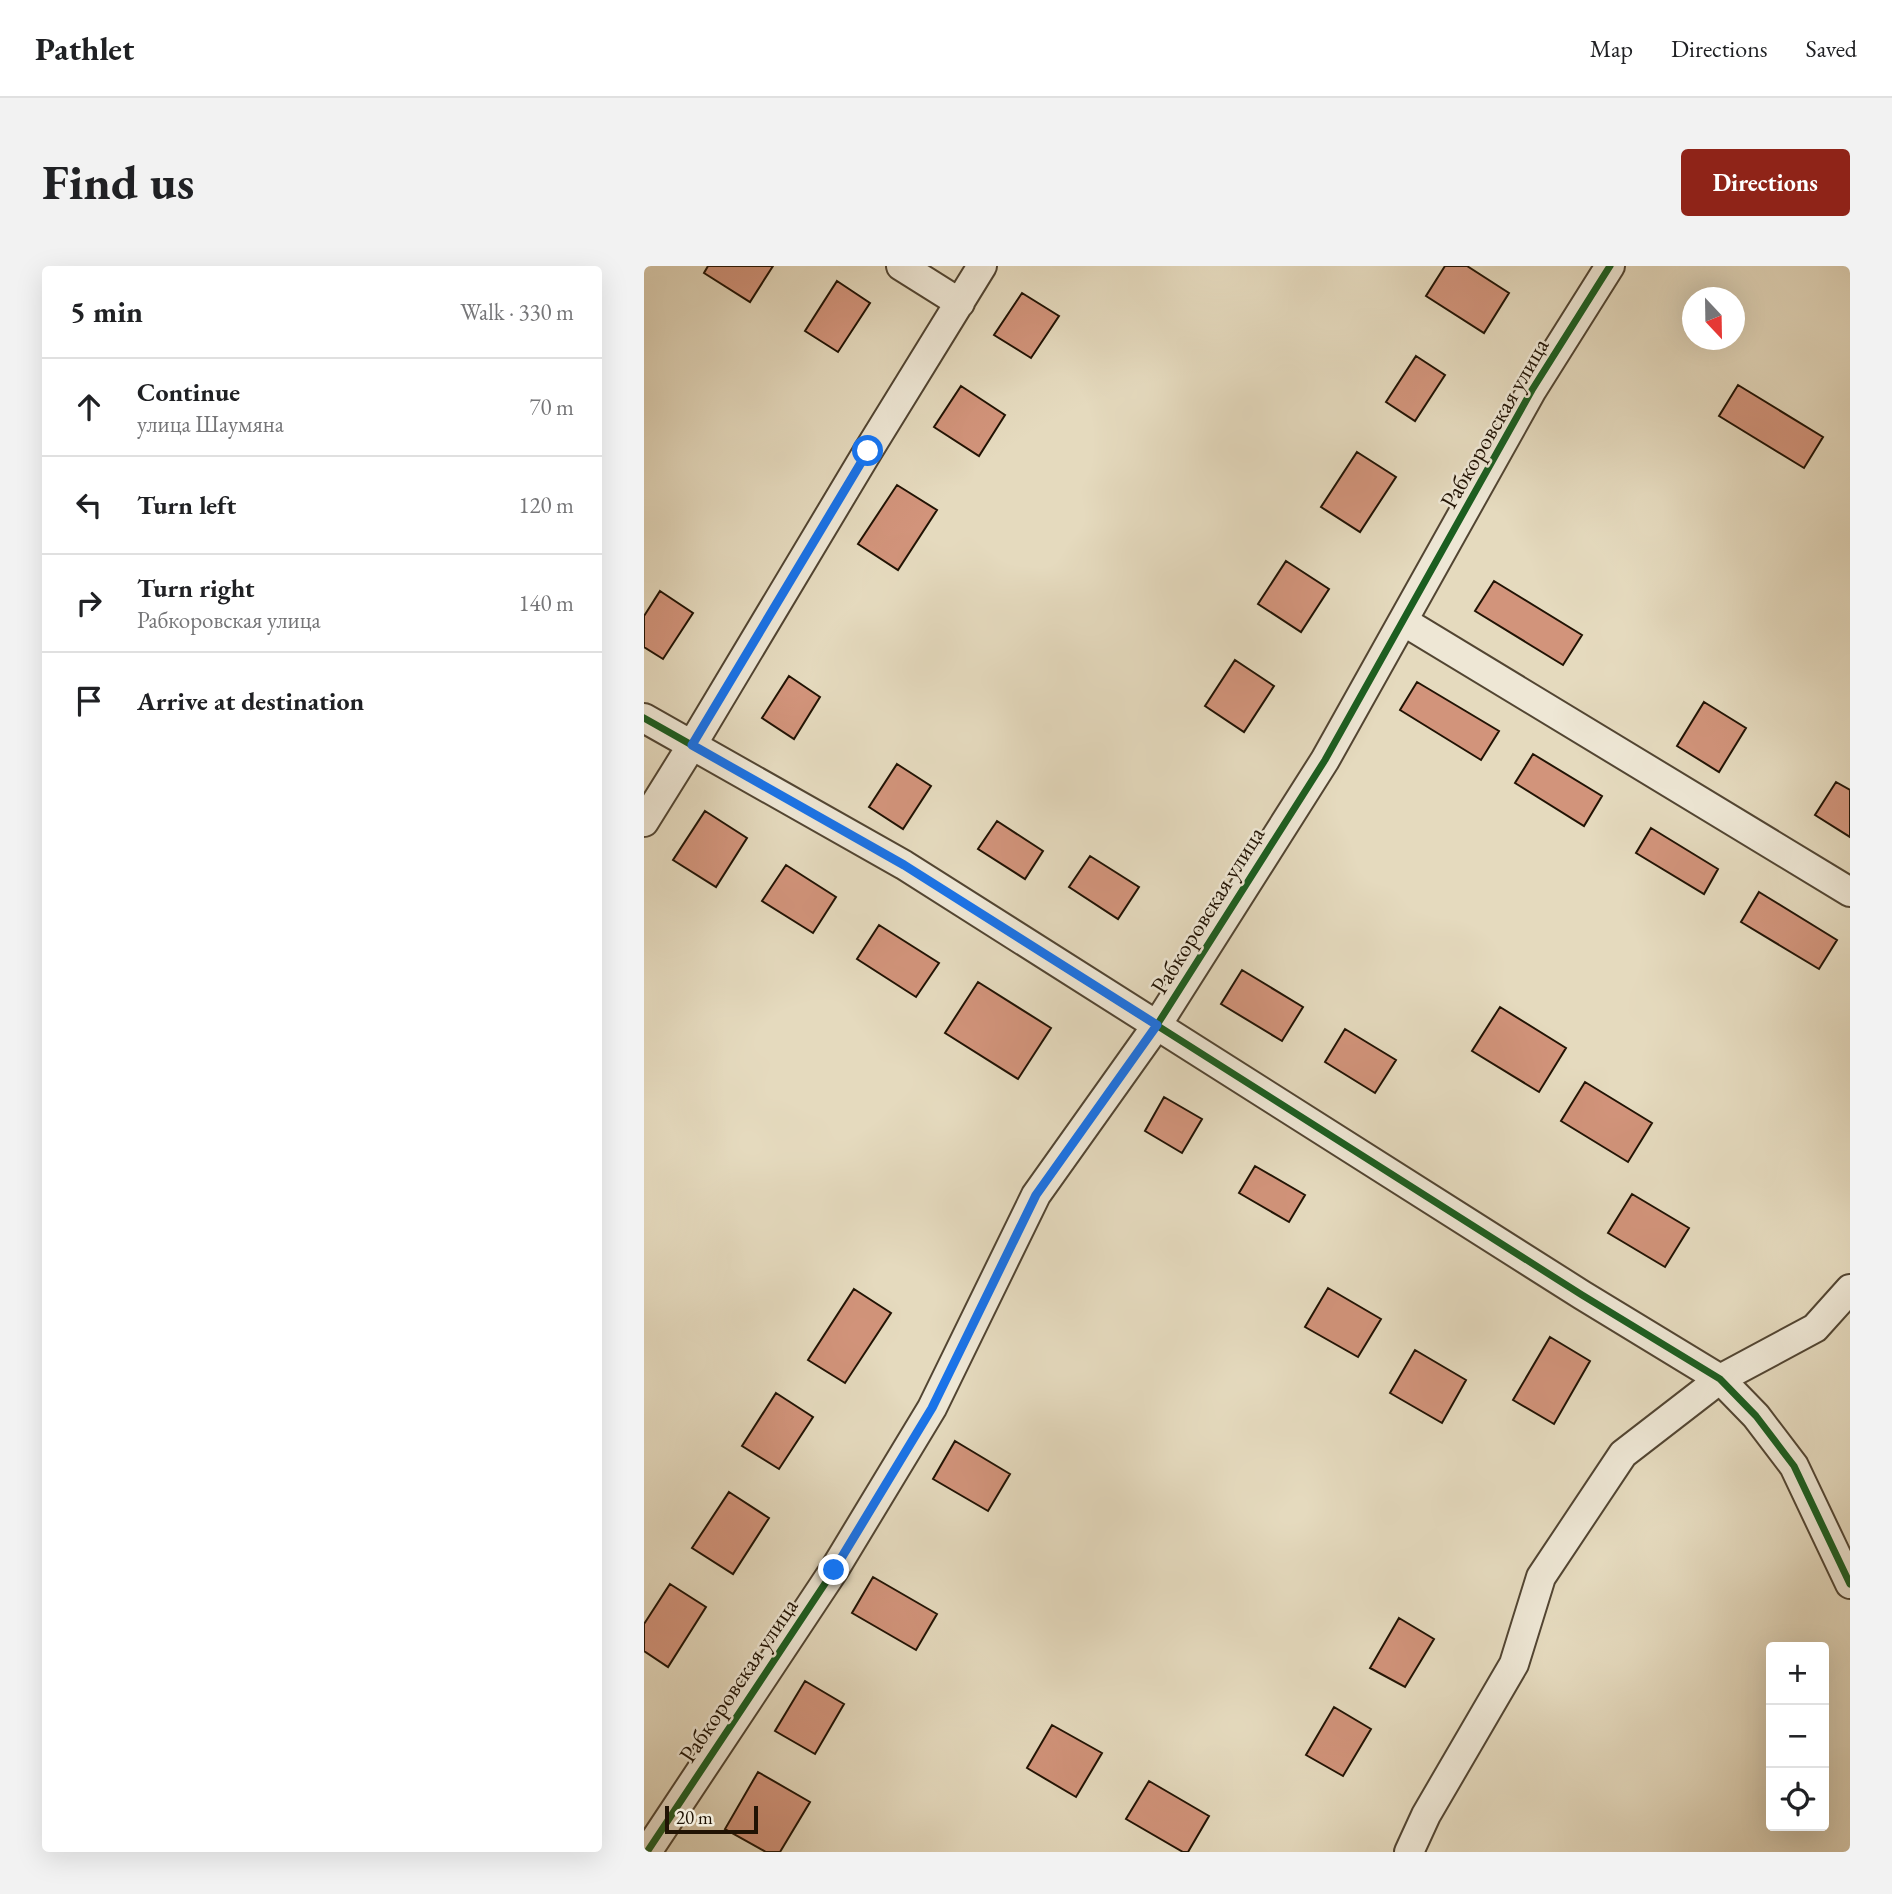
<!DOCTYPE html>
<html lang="en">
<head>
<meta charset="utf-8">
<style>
  body { margin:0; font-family:"EB Garamond",serif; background:#f2f2f2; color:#202124 }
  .controls { position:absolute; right:21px; bottom:21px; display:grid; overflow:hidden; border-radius:7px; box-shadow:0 7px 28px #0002 }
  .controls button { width:63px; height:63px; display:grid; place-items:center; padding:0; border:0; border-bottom:2px solid #e0e0e0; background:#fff; color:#202124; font:35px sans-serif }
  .compass { position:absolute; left:1038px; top:21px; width:63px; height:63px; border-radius:50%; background:#fff; box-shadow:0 7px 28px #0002; rotate:158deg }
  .scale { position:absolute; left:21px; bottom:18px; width:93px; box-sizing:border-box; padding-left:7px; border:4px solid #211304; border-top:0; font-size:19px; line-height:24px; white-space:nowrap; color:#211304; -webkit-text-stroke:5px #eee7d5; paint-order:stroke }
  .stop { position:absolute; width:21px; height:21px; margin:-16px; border:5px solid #1a73e8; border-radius:50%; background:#fff }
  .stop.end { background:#1a73e8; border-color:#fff; box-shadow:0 2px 7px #0008 }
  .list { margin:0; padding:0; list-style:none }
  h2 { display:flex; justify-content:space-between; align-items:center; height:91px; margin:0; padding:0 28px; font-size:30px }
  h2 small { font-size:23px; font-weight:400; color:#757577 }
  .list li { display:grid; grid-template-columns:46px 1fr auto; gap:21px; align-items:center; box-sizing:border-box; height:98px; padding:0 28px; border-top:2px solid #e0e0e0 }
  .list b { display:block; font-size:26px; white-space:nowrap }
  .list p { margin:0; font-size:23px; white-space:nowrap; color:#757577 }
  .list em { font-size:23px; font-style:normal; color:#757577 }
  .icon { flex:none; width:38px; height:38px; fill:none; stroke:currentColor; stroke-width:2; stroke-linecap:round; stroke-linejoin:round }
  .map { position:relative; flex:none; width:1206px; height:1586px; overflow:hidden; border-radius:7px }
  header { display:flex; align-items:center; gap:42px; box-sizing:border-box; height:98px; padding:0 35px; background:#fff; border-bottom:2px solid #e0e0e0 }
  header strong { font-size:33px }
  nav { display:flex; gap:38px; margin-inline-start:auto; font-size:24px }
  .intro { display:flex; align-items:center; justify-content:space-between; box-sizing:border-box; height:168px; padding:0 42px }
  h1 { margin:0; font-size:49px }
  .button { padding:18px 32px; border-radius:7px; background:#8f2418; color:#fff; font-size:24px; font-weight:700 }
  main { display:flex; gap:42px; padding:0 42px }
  aside { flex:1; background:#fff; border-radius:7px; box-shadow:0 7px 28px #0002 }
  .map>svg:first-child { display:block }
  .building { fill:#d2947b; stroke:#211304; stroke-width:2 }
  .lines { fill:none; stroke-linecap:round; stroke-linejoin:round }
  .minor-casing { stroke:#524532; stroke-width:32 }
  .minor { stroke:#eee7d5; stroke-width:28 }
  .cycleway-casing { stroke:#eee7d5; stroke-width:11 }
  .cycleway { stroke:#1b5e20; stroke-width:7 }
  .route { stroke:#1a73e8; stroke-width:9 }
  .labels { text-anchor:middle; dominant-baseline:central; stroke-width:5; stroke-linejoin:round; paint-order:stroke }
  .street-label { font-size:24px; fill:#211304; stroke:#eee7d5 }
</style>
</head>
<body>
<header>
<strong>Pathlet</strong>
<nav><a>Map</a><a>Directions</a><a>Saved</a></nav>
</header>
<div class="intro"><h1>Find us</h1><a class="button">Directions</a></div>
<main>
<aside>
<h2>5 min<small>Walk · 330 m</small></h2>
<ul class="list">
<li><svg class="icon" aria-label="ahead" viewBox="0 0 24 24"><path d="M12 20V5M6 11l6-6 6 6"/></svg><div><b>Continue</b><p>улица Шаумяна</p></div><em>70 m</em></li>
<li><svg class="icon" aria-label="left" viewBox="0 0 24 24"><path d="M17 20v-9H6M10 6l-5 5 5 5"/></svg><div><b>Turn left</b></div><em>120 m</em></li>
<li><svg class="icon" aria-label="right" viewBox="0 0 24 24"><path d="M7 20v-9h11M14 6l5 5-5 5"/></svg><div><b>Turn right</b><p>Рабкоровская улица</p></div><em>140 m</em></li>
<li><svg class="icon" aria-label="arrive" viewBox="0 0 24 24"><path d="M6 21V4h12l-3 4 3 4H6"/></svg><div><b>Arrive at destination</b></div></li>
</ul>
</aside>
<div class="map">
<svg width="1206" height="1586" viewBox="0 0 1206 1586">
  <rect width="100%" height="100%" fill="#e5dabe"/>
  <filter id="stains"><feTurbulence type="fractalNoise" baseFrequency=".00286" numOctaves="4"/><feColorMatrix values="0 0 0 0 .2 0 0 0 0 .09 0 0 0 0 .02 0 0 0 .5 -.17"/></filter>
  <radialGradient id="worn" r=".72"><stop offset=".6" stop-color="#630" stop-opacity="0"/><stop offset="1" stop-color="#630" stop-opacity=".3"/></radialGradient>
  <!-- building -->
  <path class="building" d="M64,0h65l-23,36 -46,-29z
    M801,0h22l42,27 -25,40 -58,-37z
    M193,15l33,22 -32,49 -33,-21z
    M378,27l37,23 -28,42 -37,-23z
    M772,90l29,19 -30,46 -29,-19z
    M1094,119l85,52 -19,31 -85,-52z
    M317,120l44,29 -26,41 -45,-29z
    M713,186l39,25 -36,55 -39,-25z
    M253,219l40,25 -39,60 -40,-26z
    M642,295l43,28 -28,43 -43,-28z
    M850,315l88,54 -19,30 -88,-54z
    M16,325l33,22 -30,46 -19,-12v-31z
    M591,394l39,26 -30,46 -39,-26z
    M145,410l31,21 -26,42 -32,-21z
    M773,416l82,49 -18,29 -81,-50z
    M1060,436l42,26 -27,44 -42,-26z
    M889,488l69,42 -18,30 -69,-43z
    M253,498l34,22 -28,43 -34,-22z
    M1192,516l14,8v47l-35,-22z
    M61,545l42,27 -31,49 -43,-27z
    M353,555l46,30 -18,28 -47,-30z
    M1007,562l67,41 -14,25 -68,-41z
    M446,590l49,31 -21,32 -49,-32z
    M142,599l50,32 -23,36 -51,-32z
    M1115,626l78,48 -18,29 -78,-47z
    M235,659l60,38 -23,34 -59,-38z
    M598,704l61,37 -21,34 -61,-37z
    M334,716l73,46 -33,51 -73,-46z
    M856,741l66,41 -27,44 -67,-41z
    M701,763l51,31 -21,33 -50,-31z
    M941,816l67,41 -24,39 -67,-41z
    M520,831l38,22 -20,34 -37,-22z
    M611,900l50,29 -16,27 -50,-29z
    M988,928l57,34 -24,39 -57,-34z
    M684,1022l53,31 -23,38 -53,-30z
    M210,1023l37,24 -46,70 -37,-23z
    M906,1071l40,24 -36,63 -41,-24z
    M771,1084l51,30 -24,43 -52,-30z
    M132,1127l37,24 -34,52 -37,-23z
    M311,1175l55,33 -22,37 -55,-32z
    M85,1226l40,26 -36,56 -41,-26z
    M229,1311l64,37 -21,36 -64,-37z
    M26,1318l36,23 -38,60 -24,-16v-27z
    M755,1352l35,21 -29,48 -35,-19z
    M161,1415l39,23 -29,50 -40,-23z
    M690,1441l37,22 -28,47 -37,-21z
    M408,1459l50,28 -26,44 -49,-29z
    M114,1506l52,30 -30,50h-14l-41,-23z
    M505,1515l60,35 -21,36h-5l-57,-33z"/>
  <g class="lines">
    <!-- minor casing -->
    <g class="minor-casing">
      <path id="minor" d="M257,0l59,37
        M759,355l447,271
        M0,452l260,147 678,430 138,84 36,37 38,50 56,118
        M0,556l48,-77 176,-294 114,-185
        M3,1586l187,-282 98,-162 104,-213 121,-170 168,-265 207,-370 78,-124
        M765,1586l17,-37 88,-151 27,-87 82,-123 97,-75 95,-51 35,-39"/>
    </g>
    <!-- minor -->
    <use href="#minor" class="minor"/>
    <!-- cycleway casing -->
    <g class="cycleway-casing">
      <path id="cycleway" d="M0,452l260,147 678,430 138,84 36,37 38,50 56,118
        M3,1586l187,-282 98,-162 104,-213 121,-170 168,-265 207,-370 78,-124"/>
    </g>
    <!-- cycleway -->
    <use href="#cycleway" class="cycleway"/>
  </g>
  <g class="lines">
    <!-- route -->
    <path class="route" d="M190,1304l98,-162 104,-213 121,-170 -253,-160 -212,-120 176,-294"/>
  </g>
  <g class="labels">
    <!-- street labels -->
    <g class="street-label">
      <text transform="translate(850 157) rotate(-60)">Рабкоровская улица</text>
      <text transform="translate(563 644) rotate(-58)">Рабкоровская улица</text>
      <text transform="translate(94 1414) rotate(-56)">Рабкоровская улица</text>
    </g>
  </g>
  <rect width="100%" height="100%" filter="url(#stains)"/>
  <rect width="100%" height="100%" fill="url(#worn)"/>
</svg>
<div class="controls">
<button>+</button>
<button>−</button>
<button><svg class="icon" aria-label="locate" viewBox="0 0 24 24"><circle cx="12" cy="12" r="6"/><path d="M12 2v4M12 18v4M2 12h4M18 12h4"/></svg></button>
</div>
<svg class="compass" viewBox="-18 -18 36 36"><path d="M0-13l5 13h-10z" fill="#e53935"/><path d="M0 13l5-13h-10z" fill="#757577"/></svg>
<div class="scale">20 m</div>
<div class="stop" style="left:224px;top:185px"></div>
<div class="stop end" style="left:190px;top:1304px"></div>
</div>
</main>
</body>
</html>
